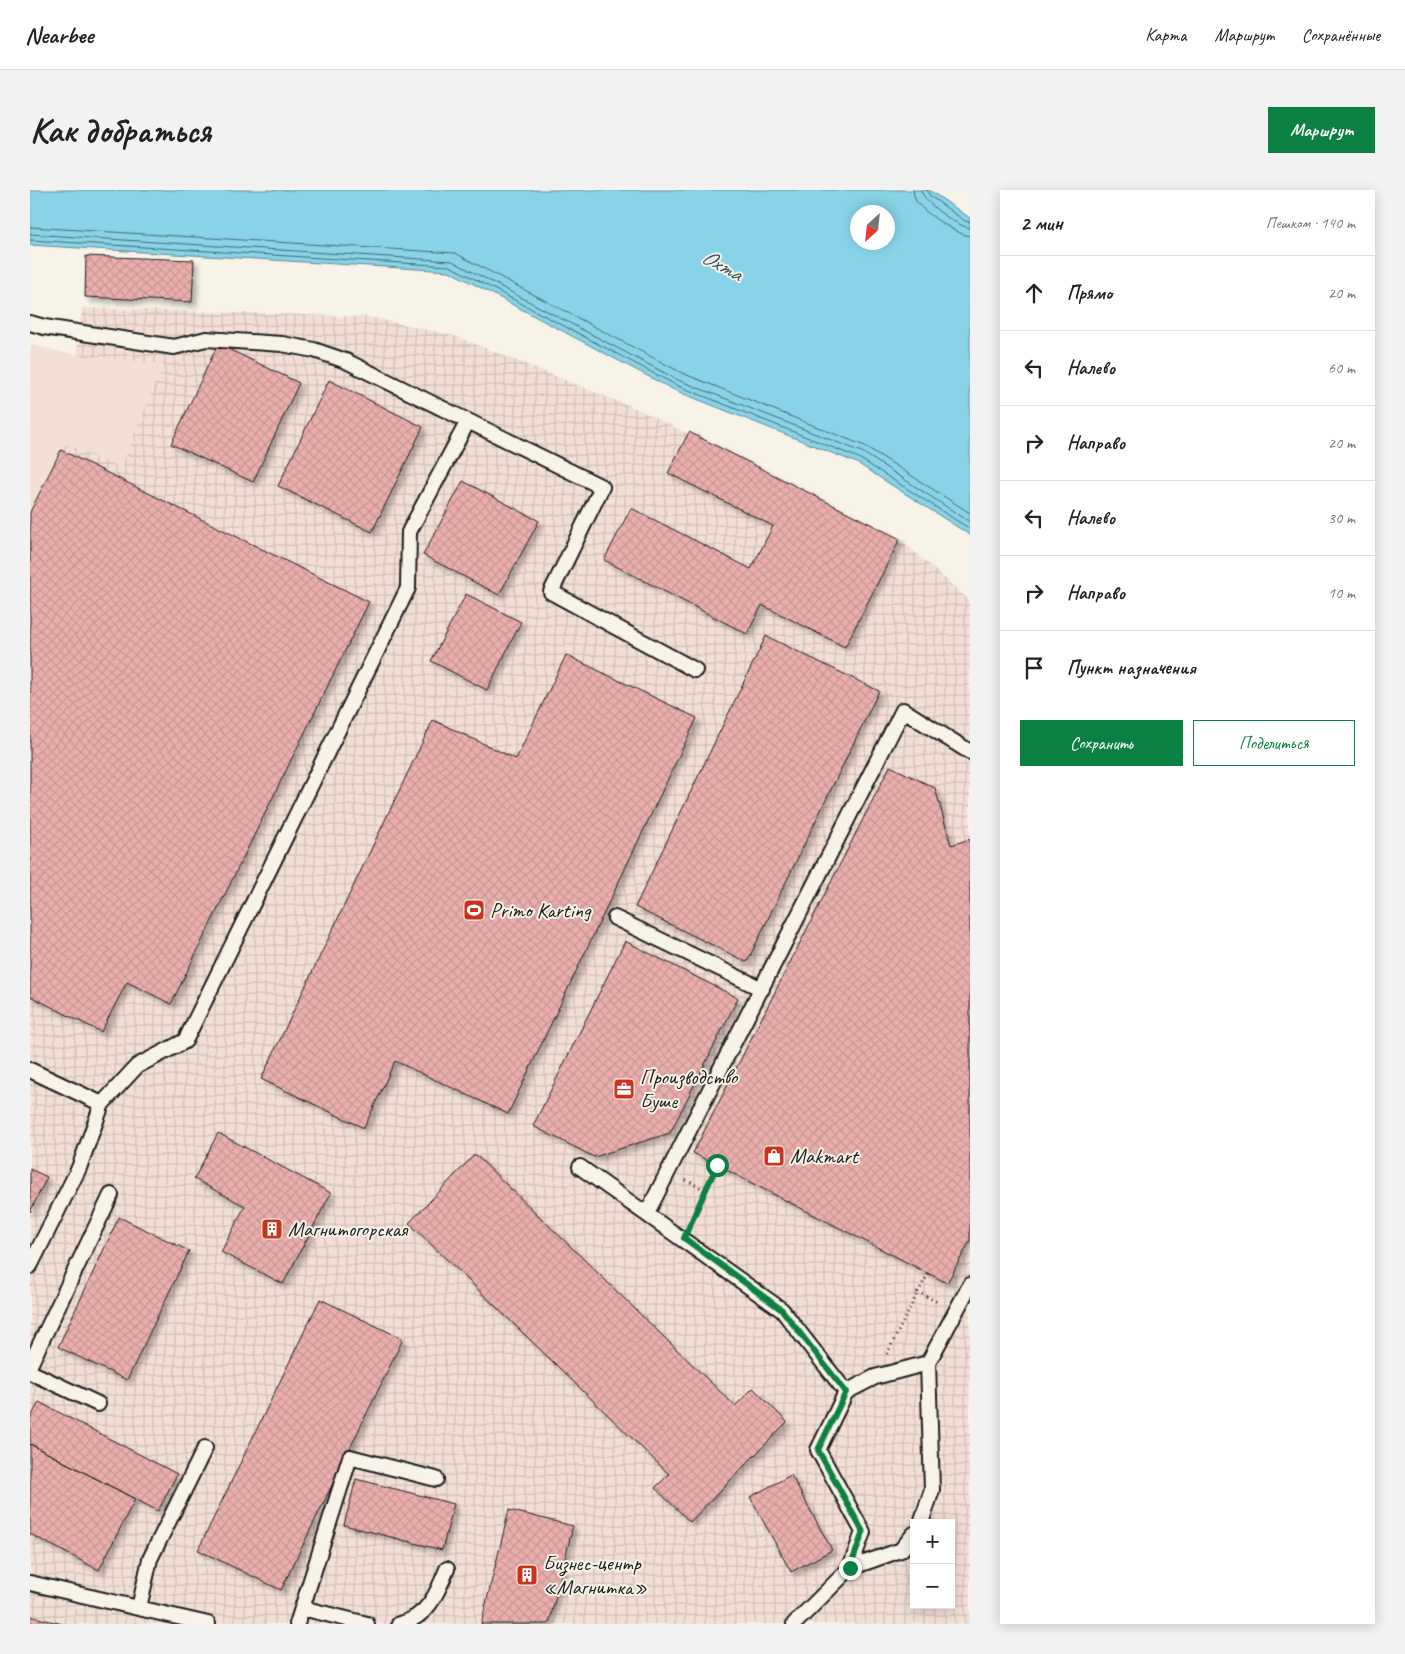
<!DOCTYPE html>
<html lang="ru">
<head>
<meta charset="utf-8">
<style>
  body { margin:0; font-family:Caveat,sans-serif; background:#f2f2f2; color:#222 }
  .controls { position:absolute; right:15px; bottom:15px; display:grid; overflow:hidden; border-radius:0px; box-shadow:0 2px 12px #0003 }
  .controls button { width:45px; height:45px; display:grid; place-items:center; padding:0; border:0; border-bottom:1px solid #e0e0e0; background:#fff; color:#222; font:25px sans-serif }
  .compass { position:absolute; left:820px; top:15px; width:45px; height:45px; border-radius:50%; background:#fff; box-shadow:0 2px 12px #0003; rotate:207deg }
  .stop { position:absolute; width:15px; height:15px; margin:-11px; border:4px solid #0b8043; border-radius:50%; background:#fff }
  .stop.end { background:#0b8043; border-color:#fff; box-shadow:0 1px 5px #0008 }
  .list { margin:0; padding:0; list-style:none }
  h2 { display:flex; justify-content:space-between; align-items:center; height:65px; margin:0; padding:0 20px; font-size:21px }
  h2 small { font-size:16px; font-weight:400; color:#767676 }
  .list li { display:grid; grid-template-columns:32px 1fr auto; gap:15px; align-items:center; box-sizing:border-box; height:75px; padding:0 20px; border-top:1px solid #e0e0e0 }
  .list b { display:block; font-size:19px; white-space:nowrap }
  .list em { font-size:16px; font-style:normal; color:#767676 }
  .actions { display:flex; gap:10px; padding:15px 20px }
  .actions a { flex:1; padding:11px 0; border:1px solid #0b8043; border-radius:0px; text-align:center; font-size:18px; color:#0b8043 }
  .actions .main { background:#0b8043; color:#fff }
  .icon { flex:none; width:28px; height:28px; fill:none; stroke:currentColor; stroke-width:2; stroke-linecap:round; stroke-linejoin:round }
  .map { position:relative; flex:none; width:940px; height:1434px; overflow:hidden; border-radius:0px }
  header { display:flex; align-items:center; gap:30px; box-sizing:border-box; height:70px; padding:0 25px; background:#fff; border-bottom:1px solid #e0e0e0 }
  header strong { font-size:24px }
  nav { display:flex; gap:28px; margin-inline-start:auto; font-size:18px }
  .intro { display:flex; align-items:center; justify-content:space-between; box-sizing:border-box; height:120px; padding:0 30px }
  h1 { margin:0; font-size:35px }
  .button { padding:12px 22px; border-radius:0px; background:#0b8043; color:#fff; font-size:18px; font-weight:700 }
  main { display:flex; gap:30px; padding:0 30px }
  aside { flex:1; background:#fff; border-radius:0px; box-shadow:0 2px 12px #0003 }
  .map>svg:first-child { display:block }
  .built { fill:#f3dfd6 }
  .industrial { fill:url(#industrial-grid); fill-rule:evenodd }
  .water { fill:#88d3e8; stroke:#5d8a96; fill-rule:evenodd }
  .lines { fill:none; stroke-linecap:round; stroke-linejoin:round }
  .shore { stroke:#47656e; stroke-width:1 }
  .building { fill:url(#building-cross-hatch); stroke:#1c1c1c; filter:url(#shadow) }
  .lane-casing { stroke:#1c1c1c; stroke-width:18 }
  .path { stroke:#1c1c1c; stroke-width:3; stroke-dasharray:1 4; stroke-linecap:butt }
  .lane { stroke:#f7f3e8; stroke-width:14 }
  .route { stroke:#0b8043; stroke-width:6 }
  .labels { text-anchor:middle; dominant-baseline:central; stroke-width:4; stroke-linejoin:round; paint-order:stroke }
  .poi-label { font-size:21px; fill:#1c1c1c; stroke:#f7f3e8; text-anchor:start }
  .water-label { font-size:22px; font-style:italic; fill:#3c5359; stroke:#f7f3e8 }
</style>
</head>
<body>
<header>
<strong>Nearbee</strong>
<nav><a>Карта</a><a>Маршрут</a><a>Сохранённые</a></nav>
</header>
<div class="intro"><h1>Как добраться</h1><a class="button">Маршрут</a></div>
<main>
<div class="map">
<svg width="940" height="1434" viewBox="0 0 940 1434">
  <defs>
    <pattern id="industrial-grid" width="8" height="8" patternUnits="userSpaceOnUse" patternTransform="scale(1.25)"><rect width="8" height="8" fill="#f3dfd6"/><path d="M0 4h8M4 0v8" fill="none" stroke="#d0bfb7"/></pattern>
    <pattern id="building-cross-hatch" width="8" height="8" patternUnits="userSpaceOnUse" patternTransform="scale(1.25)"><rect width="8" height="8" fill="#eaafac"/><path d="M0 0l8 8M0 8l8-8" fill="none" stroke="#c89693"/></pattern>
    <filter id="shadow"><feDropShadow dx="4.5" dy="4.5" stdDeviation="2.5" flood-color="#0004"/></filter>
  </defs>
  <rect width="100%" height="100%" fill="#f7f3e8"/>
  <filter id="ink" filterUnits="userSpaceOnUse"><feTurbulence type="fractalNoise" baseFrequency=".02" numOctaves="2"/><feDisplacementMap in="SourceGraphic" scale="10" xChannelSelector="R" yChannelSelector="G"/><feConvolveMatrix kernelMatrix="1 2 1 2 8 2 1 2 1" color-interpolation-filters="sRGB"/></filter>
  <g filter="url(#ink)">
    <!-- built -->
    <path class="built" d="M0,155l47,10 86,8 -42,106 -55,-25 -36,67z"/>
    <!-- industrial -->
    <path class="industrial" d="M52,118l288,9 85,19 187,75 258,128 70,62v1023h-940v-1113l36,-67 55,24 42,-104 -86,-9zM884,1333h37v82h-37z"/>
    <!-- water -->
    <path class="water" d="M0,0h899l41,28v317l-113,-72 -183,-73 -225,-119 -419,-26zM828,22h30v30h-30z"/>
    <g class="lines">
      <!-- shore -->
      <path class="shore" d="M883,0c1,6 2,11 6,15 8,9 39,30 51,31
        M891,0c1,12 37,37 49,38
        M897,0l3,6 35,25 5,1
        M0,37l425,26 227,120 183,73 105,67
        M0,44l422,27 226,119 184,72 108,70
        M0,50l420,26 226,119 183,73 111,71"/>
    </g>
    <!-- building -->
    <path class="building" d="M56,66l108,4 -2,42 -107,-5z
      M188,154l81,39 -46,99 -82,-38z
      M299,190l94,47 -51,105 -94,-46z
      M659,242l211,107 -55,108 -83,-42 -15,29 -143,-74 27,-52 120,61 22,-43 -105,-53z
      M31,260l308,152 -198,402 -44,-22 -26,50 -71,-36v-484z
      M433,291l76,40 -40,74 -76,-40z
      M436,404l55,28 -34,68 -56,-29z
      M736,446l113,55 -132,271 -112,-55z
      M536,465l131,63 -189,396 -113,-53 -31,67 -103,-49 172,-359 83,39z
      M860,576l45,22 16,57 19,-6v402l-23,42 -254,-130z
      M595,751l113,57 -68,135 -76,24 -61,-31z
      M188,943l113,60 -48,91 -62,-32 24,-46 -51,-27z
      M445,964l260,252 18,-18 34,34 -97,100 -35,-34 14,-14 -260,-251z
      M0,979l17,8 -17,35z
      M89,1027l70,34 -62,129 -69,-33z
      M290,1109l83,40 -122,251 -83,-40z
      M9,1212l138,72 -19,37 -128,-67v-25z
      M0,1254l105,55 -36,71 -69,-36z
      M761,1285l41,75 -41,22 -41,-75z
      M326,1289l98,25 -12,46 -98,-25z
      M479,1320l64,16 -24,98h-68z
      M0,1426l32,8h-32z"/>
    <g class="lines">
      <!-- lane casing -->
      <g class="lane-casing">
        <path id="lane" d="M0,133l14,4 130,20 32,-8 76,5 32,6 32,11 256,126 -51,105 144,78
          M585,728l147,71
          M0,880l72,34 -23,64 -49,98
          M72,914l35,-38 48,-25 223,-453 1,-56 59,-111
          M550,977l202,143 64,82 -28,58 45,82 -13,36
          M617,1023l256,-503 67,42
          M0,1175l81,-170
          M0,1182l68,32
          M816,1202l29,-15 53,-14
          M891,1333l11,-33 -4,-127 42,-78
          M0,1393l178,41
          M109,1418l11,-49 55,-111
          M272,1418l65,16
          M267,1434l53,-167 86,22
          M369,1434c28,-6 38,-30 48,-55
          M764,1434l56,-56 51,-18 13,-16"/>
      </g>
      <!-- path -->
      <path class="path" d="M656,990l19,10 12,-25
        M661,1032l14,-32
        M898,1084l-10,18 21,11
        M857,1164l31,-62"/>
      <!-- lane -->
      <use href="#lane" class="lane"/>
    </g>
  </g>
  <g class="lines" filter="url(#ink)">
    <!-- route -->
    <path class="route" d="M687,975l-33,73 98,72 64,82 -28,58 45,82 -13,36"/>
  </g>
  <!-- icons -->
  <defs>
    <g id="stadium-square" transform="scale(1.125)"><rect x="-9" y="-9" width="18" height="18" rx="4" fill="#c8321e" stroke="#f7f3e8"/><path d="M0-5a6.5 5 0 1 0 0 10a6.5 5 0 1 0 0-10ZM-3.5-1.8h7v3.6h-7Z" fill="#fff"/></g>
    <g id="office-square" transform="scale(1.125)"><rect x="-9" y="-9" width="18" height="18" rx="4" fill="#c8321e" stroke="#f7f3e8"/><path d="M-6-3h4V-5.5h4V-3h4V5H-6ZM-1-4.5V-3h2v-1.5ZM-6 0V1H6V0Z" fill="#fff"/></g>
    <g id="shop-square" transform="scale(1.125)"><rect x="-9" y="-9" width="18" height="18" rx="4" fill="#c8321e" stroke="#f7f3e8"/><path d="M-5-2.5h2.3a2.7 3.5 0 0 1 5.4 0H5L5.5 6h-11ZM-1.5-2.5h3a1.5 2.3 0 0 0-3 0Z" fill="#fff"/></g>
    <g id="building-square" transform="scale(1.125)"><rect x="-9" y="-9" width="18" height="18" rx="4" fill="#c8321e" stroke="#f7f3e8"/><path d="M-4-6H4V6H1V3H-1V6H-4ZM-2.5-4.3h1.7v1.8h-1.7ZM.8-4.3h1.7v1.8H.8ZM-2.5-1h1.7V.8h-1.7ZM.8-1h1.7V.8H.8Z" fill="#fff"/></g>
  </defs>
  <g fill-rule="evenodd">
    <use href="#stadium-square" x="444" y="720"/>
    <use href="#office-square" x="594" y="899"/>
    <use href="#shop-square" x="744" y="966"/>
    <use href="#building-square" x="242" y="1039"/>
    <use href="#building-square" x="497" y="1385"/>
  </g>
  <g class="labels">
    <!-- poi labels -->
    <g class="poi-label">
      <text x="460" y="720">Primo Karting</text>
      <text x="610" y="887">Производство<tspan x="610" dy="24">Буше</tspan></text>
      <text x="760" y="966">Makmart</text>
      <text x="258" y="1039">Магнитогорская</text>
      <text x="513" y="1373">Бизнес-центр<tspan x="513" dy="24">«Магнитка»</tspan></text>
    </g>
    <!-- water labels -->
    <g class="water-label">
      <text transform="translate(692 75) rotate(29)">Охта</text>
    </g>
  </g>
</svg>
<div class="controls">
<button>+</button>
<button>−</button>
</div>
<svg class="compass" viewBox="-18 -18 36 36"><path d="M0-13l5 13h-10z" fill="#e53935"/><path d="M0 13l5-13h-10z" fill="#767676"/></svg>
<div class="stop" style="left:687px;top:975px"></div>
<div class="stop end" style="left:820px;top:1378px"></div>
</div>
<aside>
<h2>2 мин<small>Пешком · 140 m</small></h2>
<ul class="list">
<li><svg class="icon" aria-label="ahead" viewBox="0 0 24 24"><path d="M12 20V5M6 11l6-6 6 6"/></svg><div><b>Прямо</b></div><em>20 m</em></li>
<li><svg class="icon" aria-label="left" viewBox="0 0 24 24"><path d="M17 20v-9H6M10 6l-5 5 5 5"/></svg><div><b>Налево</b></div><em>60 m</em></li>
<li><svg class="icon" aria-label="right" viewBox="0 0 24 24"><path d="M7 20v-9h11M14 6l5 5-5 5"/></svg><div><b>Направо</b></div><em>20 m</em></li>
<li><svg class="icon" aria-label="left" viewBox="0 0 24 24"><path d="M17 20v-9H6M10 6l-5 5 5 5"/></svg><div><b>Налево</b></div><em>30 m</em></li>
<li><svg class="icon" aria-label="right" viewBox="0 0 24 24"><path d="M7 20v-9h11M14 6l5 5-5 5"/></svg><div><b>Направо</b></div><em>10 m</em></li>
<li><svg class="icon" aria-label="arrive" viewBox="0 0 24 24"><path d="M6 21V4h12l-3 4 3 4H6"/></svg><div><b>Пункт назначения</b></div></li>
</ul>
<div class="actions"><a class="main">Сохранить</a><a>Поделиться</a></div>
</aside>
</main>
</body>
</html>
